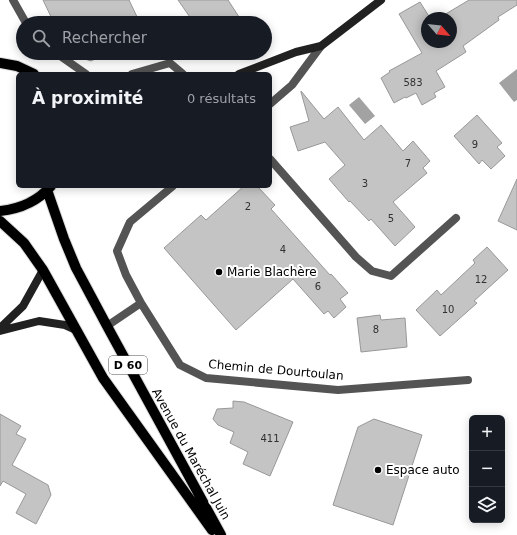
<!DOCTYPE html>
<html lang="fr">
<head>
<meta charset="utf-8">
<style>
  body { margin:0; font-family:"DejaVu Sans",sans-serif; background:#20242c; color:#f1f3f6 }
  .controls { position:absolute; right:12px; bottom:12px; display:grid; overflow:hidden; border-radius:6px; box-shadow:0 2px 10px #0003 }
  .controls button { width:36px; height:36px; display:grid; place-items:center; padding:0; border:0; border-bottom:1px solid #363941; background:#171b24; color:#f1f3f6; font:20px sans-serif }
  .compass { position:absolute; left:421px; top:12px; width:36px; height:36px; border-radius:50%; background:#171b24; box-shadow:0 2px 10px #0003; rotate:118deg }
  .list { margin:0; padding:0; list-style:none }
  h2 { display:flex; justify-content:space-between; align-items:center; height:52px; margin:0; padding:0 16px; font-size:17px }
  h2 small { font-size:13px; font-weight:400; color:#9ea1a6 }
  .icon { flex:none; width:22px; height:22px; fill:none; stroke:currentColor; stroke-width:2; stroke-linecap:round; stroke-linejoin:round }
  .map { position:relative; flex:none; width:517px; height:535px; overflow:hidden }
  .search { position:absolute; background:#171b24; box-shadow:0 2px 10px #0003; left:16px; top:16px; width:256px; height:44px; display:flex; align-items:center; gap:10px; box-sizing:border-box; padding:0 14px; border-radius:22px; color:#9ea1a6; font-size:15px }
  .panel { position:absolute; background:#171b24; box-shadow:0 2px 10px #0003; left:16px; top:72px; width:256px; height:116px; border-radius:6px }
  .map>svg:first-child { display:block }
  .water { fill:#a2a2a2 }
  .building { fill:#c4c4c4; stroke:#989898 }
  .lines { fill:none; stroke-linecap:round; stroke-linejoin:round }
  .primary-casing { stroke:#dbdbdb; stroke-width:12 }
  .street { stroke:#545454; stroke-width:8 }
  .secondary { stroke:#212121; stroke-width:8 }
  .primary { stroke:#000; stroke-width:10 }
  .poi-dot { fill:#000; stroke:#fff; stroke-width:1.5 }
  .labels { text-anchor:middle; dominant-baseline:central; stroke-width:4; stroke-linejoin:round; paint-order:stroke }
  .number-label { font-size:10px; fill:#313131 }
  .shield { fill:#fff; stroke:#4c4c4c; stroke-width:1 }
  .shield-label { font-size:11px; font-weight:bold; fill:#000 }
  .poi-label { font-size:12px; fill:#000; stroke:#fff; text-anchor:start }
  .street-label { font-size:12px; fill:#000; stroke:#fff }
</style>
</head>
<body>
<div class="map">
<svg width="517" height="535" viewBox="0 0 517 535">
  <rect width="100%" height="100%" fill="#fff"/>
  <!-- water -->
  <path class="water" d="M517,69v31l-3,2 -15,-19z
    M359,97l16,19 -10,8 -16,-19z"/>
  <!-- building -->
  <path class="building" d="M43,0h86l11,23h-86z
    M178,0h50l15,23h-49z
    M469,0h48v5l-19,12 1,3 -36,26 3,6 -30,19 9,16 -11,6 2,4 -14,8 -6,-12 -10,5 -1,-1 -11,6 -13,-25 9,-6 -1,-1 33,-18 -23,-39 21,-12 10,16h-3v24h24v-24h-12z
    M69,53h38l-16,8 -22,-7z
    M301,91l23,28 14,-12 26,33 17,-15 22,26 10,-10 17,20 -7,7 4,5 -34,29 22,25 -20,19 -24,-27 -2,2 -19,-20 -1,1 -20,-23 16,-14 -20,-23 -27,9 -8,-24 19,-6 -8,-29z
    M477,115l25,28 -5,4 8,9 -14,13 -9,-9 -3,4 -25,-28z
    M517,179v51l-19,-9z
    M244,186h13l18,19 -4,4 59,66 1,-1 17,19 -8,6 6,8 -12,11 -6,-7 -4,3 -31,-35 -57,51 -72,-82 37,-33 5,5z
    M487,247l21,23 -34,31 3,2 -37,33 -24,-26 21,-20 4,5 34,-32 -2,-3z
    M380,315l1,5 24,-2 2,29 -46,5 -4,-34z
    M233,401l11,1 49,20 -23,54 -27,-12 5,-12 -18,-9 4,-11 -16,-7 -5,-6 4,-10 16,-1z
    M0,414l21,12 -5,8 10,5 -14,26 36,20 3,10 -15,29 -20,-11 10,-19 -23,-13 -3,5z
    M374,419l48,16 -29,90 -60,-20 25,-78z"/>
  <g class="lines">
    <!-- primary casing -->
    <g class="primary-casing">
      <path id="primary" d="M0,63l17,3 17,8
        M47,190l17,49 12,29 31,58 114,209
        M0,211c19,-2 38,-10 51,-25
        M0,221l24,22 19,27 60,108 109,152"/>
    </g>
    <!-- street -->
    <path class="street" d="M13,0l13,23
      M56,53l30,21
      M132,74l38,-11 13,11
      M270,104l22,-19 29,-39
      M270,159l86,98 16,14 19,5 65,-58
      M141,303l39,62 26,13 132,12 130,-10
      M107,326l34,-23 -15,-28 -9,-24 13,-29 43,-36"/>
    <!-- secondary -->
    <path class="secondary" d="M239,74l57,-22 25,-6 60,-46
      M0,328l23,-22 20,-36
      M0,331l39,-10 26,4 11,5"/>
    <!-- primary -->
    <use href="#primary" class="primary"/>
  </g>
  <!-- markers -->
  <g class="poi-dot">
    <circle cx="219" cy="272" r="4"/>
    <circle cx="378" cy="470" r="4"/>
  </g>
  <g class="labels">
    <!-- number labels -->
    <g class="number-label">
      <text x="413" y="82">583</text>
      <text x="475" y="144">9</text>
      <text x="408" y="163">7</text>
      <text x="365" y="183">3</text>
      <text x="248" y="206">2</text>
      <text x="391" y="218">5</text>
      <text x="283" y="249">4</text>
      <text x="481" y="279">12</text>
      <text x="318" y="286">6</text>
      <text x="448" y="309">10</text>
      <text x="376" y="329">8</text>
      <text x="270" y="438">411</text>
    </g>
    <!-- shield labels -->
    <rect class="shield" x="109" y="356" width="38" height="18" rx="3"/>
    <g class="shield-label">
      <text x="128" y="365">D 60</text>
    </g>
    <!-- poi labels -->
    <g class="poi-label">
      <text x="227" y="272">Marie Blachère</text>
      <text x="386" y="470">Espace auto</text>
    </g>
    <!-- street labels -->
    <g class="street-label">
      <text transform="translate(276 370) rotate(5)">Chemin de Dourtoulan</text>
      <text transform="translate(191 454) rotate(61)">Avenue du Maréchal Juin</text>
    </g>
  </g>
</svg>
<div class="controls">
<button>+</button>
<button>−</button>
<button><svg class="icon" aria-label="layers" viewBox="0 0 24 24"><path d="M12 4l9 5-9 5-9-5zM3 14l9 5 9-5"/></svg></button>
</div>
<svg class="compass" viewBox="-18 -18 36 36"><path d="M0-13l5 13h-10z" fill="#e53935"/><path d="M0 13l5-13h-10z" fill="#9ea1a6"/></svg>
<div class="search"><svg class="icon" aria-label="search" viewBox="0 0 24 24"><circle cx="10" cy="10" r="6"/><path d="M15 15l6 6"/></svg>Rechercher</div>
<section class="panel">
<h2>À proximité<small>0 résultats</small></h2>
<ul class="list">
</ul>
</section>
</div>
</body>
</html>
